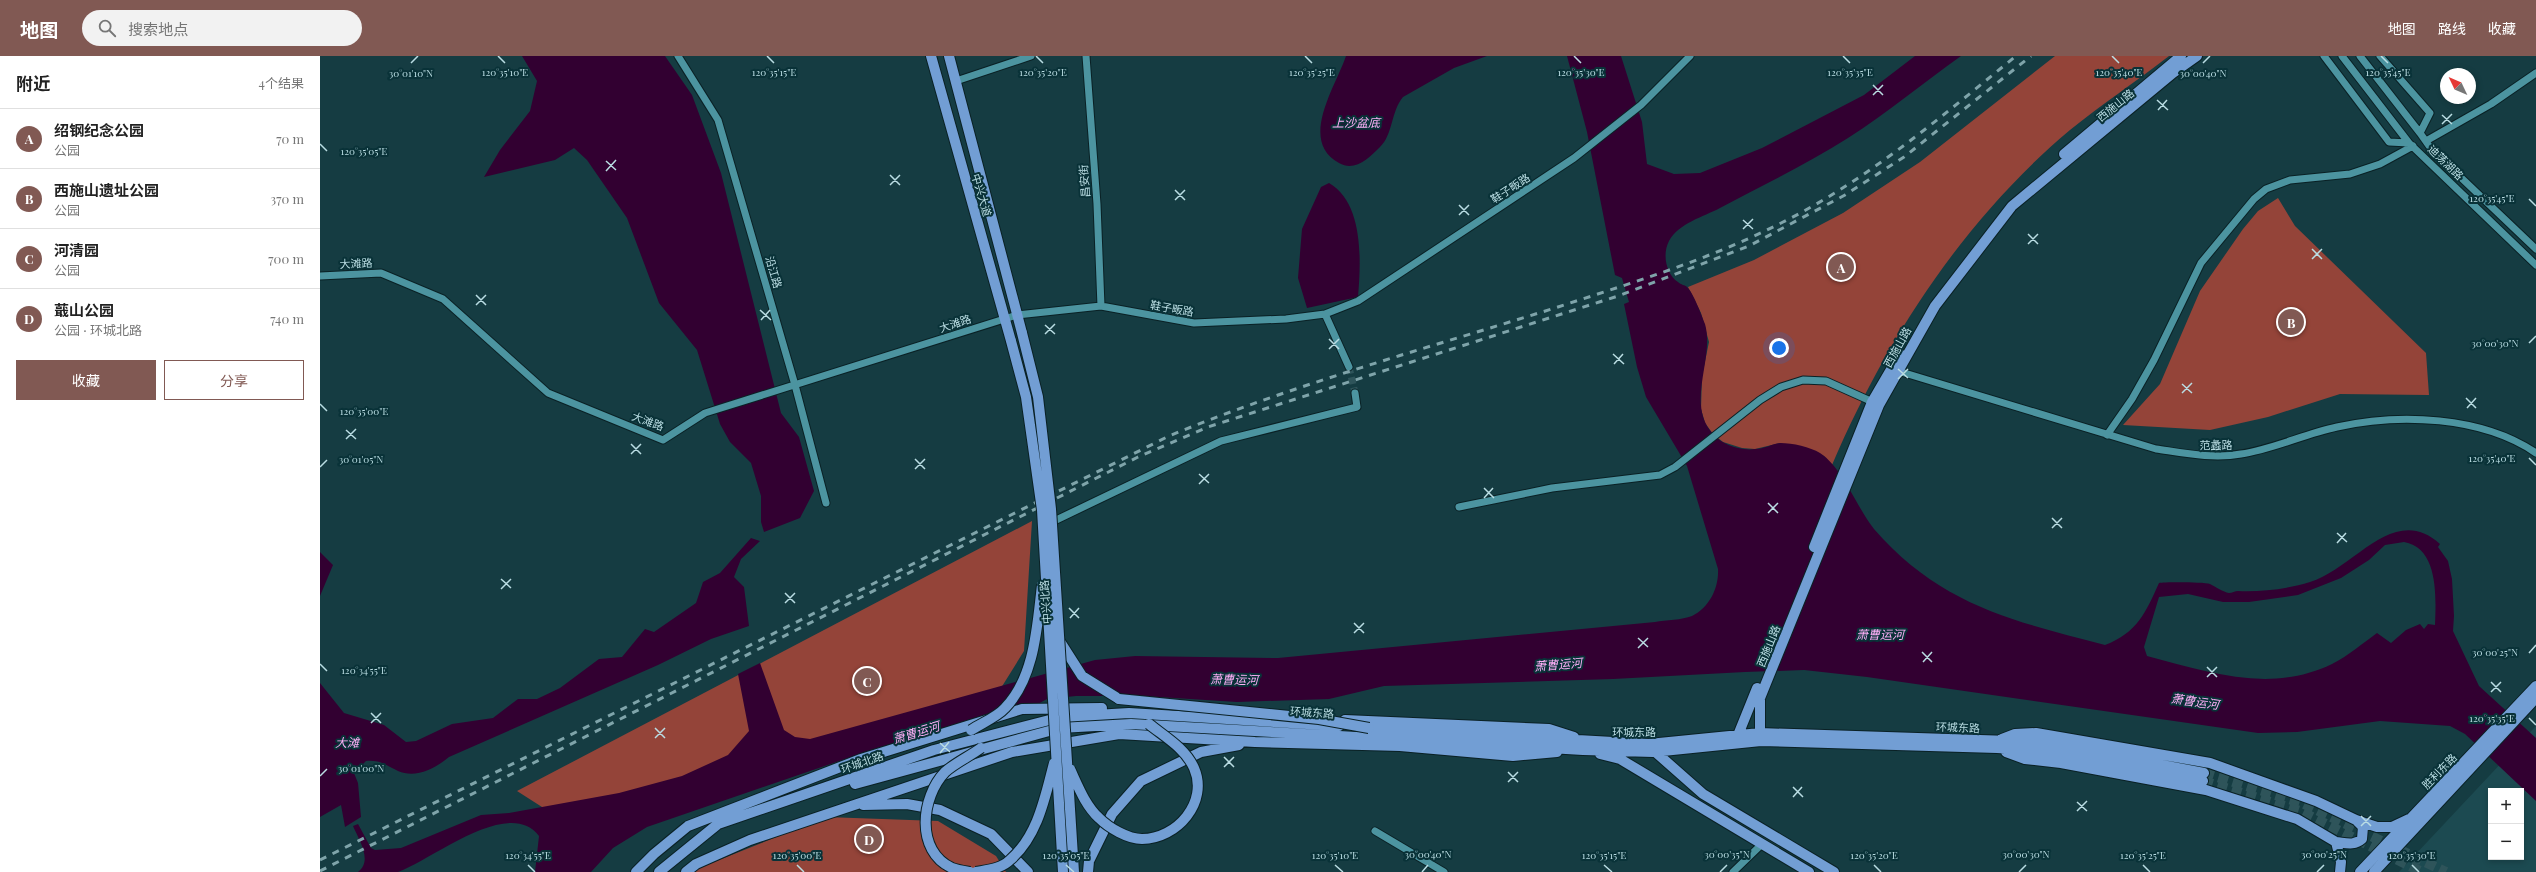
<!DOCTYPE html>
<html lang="zh">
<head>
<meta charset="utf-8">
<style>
  body { margin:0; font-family:"Playfair Display","Noto Sans SC",serif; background:#f2f2f2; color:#222 }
  .controls { position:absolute; right:12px; bottom:12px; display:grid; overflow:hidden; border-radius:0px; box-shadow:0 2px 6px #0003 }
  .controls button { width:36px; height:36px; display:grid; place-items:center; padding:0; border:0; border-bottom:1px solid #e0e0e0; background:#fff; color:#222; font:20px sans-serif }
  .compass { position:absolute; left:2120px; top:12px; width:36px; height:36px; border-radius:50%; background:#fff; box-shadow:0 2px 6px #0003; rotate:314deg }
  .you { position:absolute; left:1459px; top:292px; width:14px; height:14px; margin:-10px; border:3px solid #fff; border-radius:50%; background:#1a73e8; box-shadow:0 0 0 6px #1a73e833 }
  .badge { display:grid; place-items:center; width:26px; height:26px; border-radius:50%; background:#815953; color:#fff; font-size:13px; font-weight:700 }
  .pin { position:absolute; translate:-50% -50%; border:2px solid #fff; box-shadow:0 1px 4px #0006 }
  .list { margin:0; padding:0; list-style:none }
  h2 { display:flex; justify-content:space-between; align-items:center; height:52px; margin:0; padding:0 16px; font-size:17px }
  h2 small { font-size:13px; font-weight:400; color:#767676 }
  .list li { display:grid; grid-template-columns:26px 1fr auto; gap:12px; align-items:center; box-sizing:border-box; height:60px; padding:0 16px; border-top:1px solid #e0e0e0 }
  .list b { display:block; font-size:15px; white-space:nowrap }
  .list p { margin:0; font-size:13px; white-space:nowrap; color:#767676 }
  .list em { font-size:13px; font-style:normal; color:#767676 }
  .actions { display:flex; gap:8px; padding:12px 16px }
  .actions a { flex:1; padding:9px 0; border:1px solid #815953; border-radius:0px; text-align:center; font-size:14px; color:#815953 }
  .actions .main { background:#815953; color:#fff }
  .icon { flex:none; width:22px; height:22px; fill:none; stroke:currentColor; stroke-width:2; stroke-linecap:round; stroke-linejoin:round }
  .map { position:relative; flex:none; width:2216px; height:816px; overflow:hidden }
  header { display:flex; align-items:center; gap:24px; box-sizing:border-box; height:56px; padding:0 20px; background:#815953; color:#fff }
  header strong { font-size:19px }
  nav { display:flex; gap:22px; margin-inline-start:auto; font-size:14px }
  .search { width:280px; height:36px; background:#f2f2f2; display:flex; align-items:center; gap:10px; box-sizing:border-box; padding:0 14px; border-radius:22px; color:#767676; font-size:15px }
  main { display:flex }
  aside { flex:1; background:#fff }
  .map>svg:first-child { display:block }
  .built { fill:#1c4a51; fill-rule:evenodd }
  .green { fill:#944439 }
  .water { fill:#320031; fill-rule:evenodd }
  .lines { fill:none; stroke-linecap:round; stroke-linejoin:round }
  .minor-tunnel { stroke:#2e545a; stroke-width:7; stroke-dasharray:7 3.5; stroke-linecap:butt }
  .major-tunnel { stroke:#2e545a; stroke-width:10; stroke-dasharray:10 5; stroke-linecap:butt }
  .minor-casing { stroke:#0a2125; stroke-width:9 }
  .major-casing { stroke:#0a2125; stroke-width:12 }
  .minor { stroke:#4c94a0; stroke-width:7 }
  .major { stroke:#729ed4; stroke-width:10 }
  .rail { stroke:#7fa4aa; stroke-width:3; stroke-dasharray:7 7; stroke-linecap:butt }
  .major-bridge-casing { stroke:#0a2125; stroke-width:12; stroke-linecap:butt }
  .major-bridge { stroke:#729ed4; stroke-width:10 }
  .ticks { fill:none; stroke:#badde3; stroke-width:1.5 }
  .labels { text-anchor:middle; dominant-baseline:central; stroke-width:4; stroke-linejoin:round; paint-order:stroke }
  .street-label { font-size:11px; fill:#badde3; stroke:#093238 }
  .water-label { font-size:12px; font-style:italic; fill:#feaff8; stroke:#093238 }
  .ticks-label { font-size:10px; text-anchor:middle; fill:#badde3; stroke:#093238; stroke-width:4; stroke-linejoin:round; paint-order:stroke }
</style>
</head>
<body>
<header>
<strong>地图</strong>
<div class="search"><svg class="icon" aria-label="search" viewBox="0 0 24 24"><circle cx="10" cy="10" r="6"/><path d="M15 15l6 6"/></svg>搜索地点</div>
<nav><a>地图</a><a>路线</a><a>收藏</a></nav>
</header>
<main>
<aside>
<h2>附近<small>4个结果</small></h2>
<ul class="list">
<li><span class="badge">A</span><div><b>绍钢纪念公园</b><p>公园</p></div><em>70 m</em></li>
<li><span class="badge">B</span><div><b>西施山遗址公园</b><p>公园</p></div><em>370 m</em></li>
<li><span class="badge">C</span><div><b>河清园</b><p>公园</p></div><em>700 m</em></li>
<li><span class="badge">D</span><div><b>蕺山公园</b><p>公园 · 环城北路</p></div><em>740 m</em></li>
</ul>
<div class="actions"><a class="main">收藏</a><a>分享</a></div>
</aside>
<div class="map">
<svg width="2216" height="816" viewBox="0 0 2216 816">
  <rect width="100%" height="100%" fill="#153c42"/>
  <!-- built -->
  <path class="built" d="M2216,670v146h-137zM2171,735h30v66h-30z"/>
  <!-- green -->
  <path class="green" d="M1735,0h114c-32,25 -67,48 -99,74 -106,89 -184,209 -238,335l-8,-9 -44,-13 -25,6 -13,-1 -19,-6 -10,-8 -8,-11 -4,-14 1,-33 7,-34 -8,-29 -13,-26 66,-27 89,-47 77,-51z
    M1958,142l17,28 131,127 3,42 -89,-1 -72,23 -58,13 -87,-5 37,-41 40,-93 43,-62 15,-18z
    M712,465l-8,130 -28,45 -429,127 -50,-32z
    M506,761l112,4 58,35 10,16h-317z"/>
  <!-- water -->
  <path class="water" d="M202,0h143l27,39 29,78 60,240 18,24 15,54 -14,27 -36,14 -3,-10v-26l-10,-33 -21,-21 -10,-18 -23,-74 -38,-47 -32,-85 -40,-58 -13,-12 -19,12 -71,17 16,-27 30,-39 7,-30z
    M1026,0h141l-33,12 -51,29c-12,14 -10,38 -23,50 -11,11 -25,25 -41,16 -41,-22 -3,-77 7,-107z
    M1247,0h54l21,66 5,42 27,10 26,-1 62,-25 102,-53 51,-39h46c-38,27 -74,57 -113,82 -41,26 -85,47 -128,70 -17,9 -41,15 -51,33 -7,13 -3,33 9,41 3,3 7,3 9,5 6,5 15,29 18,37 10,35 -20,79 8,110 9,11 28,17 42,15 9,0 17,-5 25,-6 13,0 30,4 40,10 23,15 37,55 54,76 66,76 139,92 231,116 32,-12 41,-33 54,-62 5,-1 45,-1 51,1 6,3 13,8 19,9 3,0 6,-2 9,-2 23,1 50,-2 72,-9 45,-14 84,-80 130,-38l-2,3 10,14 4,18 2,37 -1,15 26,55 57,52v63l-71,-67 -15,-8 -70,-5 -83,11 -39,1 -391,-56 -63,-7 -59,2 -132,7 -229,7 -55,13 -92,3 -94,-6h-67l-29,3 -26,14 -141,34 -233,80 -34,21 -22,24h-56l4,-36c-30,-40 -107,24 -141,36 -11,0 -28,0 -40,0 15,-11 1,-32 -5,-46l5,-2 13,24 4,2 26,-2 80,-33 28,-2 110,-20 63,-17 46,-21 21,-24 -11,-57 22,-11 24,67 11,7 15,2 285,-79 40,-4 143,2 377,-36c11,-2 27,-2 37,-6 18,-9 27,-29 26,-47l-31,-103 -41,-69 -9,-30 -13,-63 5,-2 -7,-24 -7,-3 -28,-143zM2084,486c35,6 32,56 31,83l-7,-1 -4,5 -4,-5 -14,6 -15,13 -14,-10c-14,10 -29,23 -45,31 -62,30 -123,8 -185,-8l-3,-9 15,-50 29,-3 35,8h26l49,-7 43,-17 28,-18 16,-15z
    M1009,127c35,20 32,79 29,114l-51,11 -9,-30 4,-49 19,-42z
    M431,482l9,3 -19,18 -7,18 10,10 5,39 -38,13 -53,26 -209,92c-13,11 -33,22 -51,14 -12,-6 -18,-11 -32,-10l-12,12 4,10 3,34 -16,10 -4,-22 -21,12v-134l24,30 40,12 22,17 10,-1 36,-17 41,-6 25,-19h19l23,-11 39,-29 23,-2 23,-28 9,3 42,-29 7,-21 17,-9z
    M0,496l13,13 -13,31z"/>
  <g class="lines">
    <!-- minor-tunnel -->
    <path class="minor-tunnel" d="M1029,311l6,26"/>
    <!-- major-tunnel -->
    <path class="major-tunnel" d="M1884,717l98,30 144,69
      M1883,725l97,30 122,61"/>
    <!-- minor casing -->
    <g class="minor-casing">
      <path id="minor" d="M358,0l40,64 77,265 31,118
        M766,0l11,148 4,102
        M2004,0l65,86 20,1 127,122
        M2022,0l67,87
        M2040,0l60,77
        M2060,0l50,57 -10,20 12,17 104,99
        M636,25l75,-25
        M2106,85l65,-37 45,-31
        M0,220l61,-3 62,26 105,94 115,47 42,-27 312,-98 84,-9 93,17 92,-4 39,-5 33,-13 216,-143 67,-53 49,-49
        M1005,258l24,53
        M1578,315l258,78c28,4 57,10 85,5 33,-5 63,-20 96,-27 62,-14 145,-11 199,26
        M1787,379l25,-36 22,-39 47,-97 53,-64 12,-10 24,-9 60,-6 30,-10 33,-18
        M1139,451l93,-19 108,-13 15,-8 85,-67 21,-13 22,-7 23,1 49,22
        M732,466l169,-81 136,-34 -2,-14
        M1055,775l69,41
        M1413,816l29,-28"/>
    </g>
    <!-- major casing -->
    <g class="major-casing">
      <path id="major" d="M611,0l80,285
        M629,0l73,277
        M1744,98l117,-98
        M1494,491l58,-145 28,-48
        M739,584l23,36 37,23
        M1025,664l204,9 25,8
        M1041,672l288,16 111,-11 283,9 161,31
        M1440,683v-41l119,-293 56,-99 77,-100 161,-133 24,-17
        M1682,683l13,-5 21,-1 174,30 106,38 40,19 21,7h15l17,-8
        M1416,684l21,-52
        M1332,693l51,45 131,78
        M1686,696l19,7 36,4 145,27 91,29 39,23 5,20 -1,10
        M1280,698l20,5 189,113
        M535,728l205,-56 71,-4 452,26 70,2 108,-11 236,7 47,3 159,30
        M543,749l44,-1 33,6 51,24 37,38
        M2016,786c10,1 18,4 26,-3l1,-12 -7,-7
        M316,816l18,-18 34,-28 173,-67 161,-50 80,-1
        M339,816l59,-48 216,-74 127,-33 68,-4 210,13
        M366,816l10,-8 54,-24 262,-88 107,-18 136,8 145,4 113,10 44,-4
        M768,816l1,-11 23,-47 29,-33 60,-29 38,-7
        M2040,816l176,-186
        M2054,816l162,-174"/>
    </g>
    <!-- minor -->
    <use href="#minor" class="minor"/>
    <!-- major -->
    <use href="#major" class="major"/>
    <!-- rail -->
    <path class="rail" d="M0,804l849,-424c126,-52 259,-88 389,-129 76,-25 153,-48 225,-85 86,-43 159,-106 233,-166
      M0,815l818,-414 70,-30 410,-131 131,-50 96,-51 59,-38 127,-101"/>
    <!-- major-bridge casing -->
    <g class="major-bridge-casing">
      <path id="major-bridge" d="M702,277l16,64 13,112 23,363
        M691,285l15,56 16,113 21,362
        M799,643l200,20 50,9
        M651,674c11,-7 26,-13 34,-22 30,-31 32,-82 37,-123
        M750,713c8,17 15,36 29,49 10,10 29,21 43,21 35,0 67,-37 52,-71 -9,-20 -29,-31 -45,-44
        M650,816c-6,-1 -13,-2 -18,-4 -37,-17 -31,-71 -7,-96 10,-9 25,-16 36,-24
        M656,816c11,-2 25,-3 34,-12 28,-24 35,-63 44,-97"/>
    </g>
    <!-- major-bridge -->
    <use href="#major-bridge" class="major-bridge"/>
  </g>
  <!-- ticks -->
  <path class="ticks" d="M178,0l7,7M447,0l7,7M716,0l7,7M985,0l7,7M1254,0l7,7M1523,0l7,7M1792,0l7,7M2061,0l7,7M91,7l7,-7M1883,7l7,-7M1553,29l10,10M1553,39l10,-10M1837,44l11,10M1838,54l9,-10M2122,59l10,9M2122,68l10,-10M0,88l7,7M286,105l10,9M286,115l10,-11M570,119l10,10M570,129l10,-10M855,134l10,10M2209,143l7,7M855,144l10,-10M1139,149l10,10M1139,159l10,-10M1423,164l10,9M1423,173l10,-10M1708,178l10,10M1708,188l10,-10M1992,193l10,10M1992,203l10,-10M156,239l10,10M156,249l10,-10M440,254l11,10M441,264l9,-10M725,269l10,9M725,278l10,-10M1009,283l10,10M2209,287l7,-7M1009,293l10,-10M1293,298l11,10M1294,308l9,-10M1578,313l10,9M1578,323l10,-10M1862,328l10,9M1862,337l10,-10M2146,342l10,10M0,348l7,7M2147,352l9,-10M26,374l10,9M26,383l10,-10M311,388l10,10M311,398l10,-10M2209,402l7,7M595,403l10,10M0,411l7,-7M595,413l10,-10M879,418l10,9M879,428l10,-10M1164,432l10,10M1164,442l9,-10M1448,447l10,10M1448,457l10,-10M1732,462l10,10M1732,472l10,-10M2017,477l10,9M2017,487l9,-10M181,523l10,9M181,533l10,-10M465,537l10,10M465,547l10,-10M749,552l10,10M750,562l9,-10M1034,567l10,10M1034,577l10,-10M1318,582l10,9M1318,592l10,-10M1602,596l10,10M2209,597l7,-8M1603,606l9,-10M0,608l7,7M1887,611l10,10M1887,621l10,-10M2171,626l10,10M2171,636l10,-10M51,657l10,10M2209,662l7,7M51,667l10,-10M335,672l10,10M335,682l10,-10M620,687l10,9M620,697l9,-11M904,701l10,10M904,711l10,-10M1188,716l10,10M0,720l7,-7M1188,726l10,-10M1473,731l10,10M1473,741l9,-10M1757,746l10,9M1757,755l10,-10M2041,760l10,10M2041,770l10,-10M208,809l7,7M477,809l7,7M746,809l8,7M1015,809l8,7M1284,809l8,7M1554,809l7,7M1823,809l7,7M2092,809l7,7M1102,816l6,-7M1400,816l7,-7M1699,816l7,-7M1997,816l7,-7"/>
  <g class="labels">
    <!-- street labels -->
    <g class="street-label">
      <text transform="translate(1795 49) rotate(-39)">西施山路</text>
      <text transform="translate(2126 106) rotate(44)">迪荡湖路</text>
      <text transform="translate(764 125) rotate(-94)">昌安街</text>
      <text transform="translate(1190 132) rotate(-33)">鞋子畈路</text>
      <text transform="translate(662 139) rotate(74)">中兴大道</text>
      <text transform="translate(36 207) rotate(-3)">大滩路</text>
      <text transform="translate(454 216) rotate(74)">沿江路</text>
      <text transform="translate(852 252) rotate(10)">鞋子畈路</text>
      <text transform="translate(635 267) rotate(-18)">大滩路</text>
      <text transform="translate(1577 291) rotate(-61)">西施山路</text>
      <text transform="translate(328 365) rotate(20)">大滩路</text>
      <text x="1896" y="388">范蠡路</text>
      <text transform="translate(725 546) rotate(-94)">中兴北路</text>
      <text transform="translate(1448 590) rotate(-68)">西施山路</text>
      <text transform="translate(992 656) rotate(4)">环城东路</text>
      <text transform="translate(1638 671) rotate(2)">环城东路</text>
      <text x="1314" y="675">环城东路</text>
      <text transform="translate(542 706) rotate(-19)">环城北路</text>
      <text transform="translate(2119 715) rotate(-46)">胜利东路</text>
    </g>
    <!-- water labels -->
    <g class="water-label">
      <text x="1036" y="66">上沙盆底</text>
      <text x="1560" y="578">萧曹运河</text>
      <text transform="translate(1238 608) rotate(-5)">萧曹运河</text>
      <text transform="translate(914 623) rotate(1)">萧曹运河</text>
      <text transform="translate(1875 645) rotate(8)">萧曹运河</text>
      <text transform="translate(596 676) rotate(-17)">萧曹运河</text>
      <text x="27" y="686">大滩</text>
    </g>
  </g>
  <g class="ticks-label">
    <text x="2068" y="20">120°35'45"E</text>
    <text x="185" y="20">120°35'10"E</text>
    <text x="454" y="20">120°35'15"E</text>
    <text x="723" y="20">120°35'20"E</text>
    <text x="992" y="20">120°35'25"E</text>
    <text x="1261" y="20">120°35'30"E</text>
    <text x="1530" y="20">120°35'35"E</text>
    <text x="1799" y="20">120°35'40"E</text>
    <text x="91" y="21">30°01'10"N</text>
    <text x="1883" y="21">30°00'40"N</text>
    <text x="44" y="99">120°35'05"E</text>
    <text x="2172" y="146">120°35'45"E</text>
    <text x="2175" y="291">30°00'30"N</text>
    <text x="44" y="359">120°35'00"E</text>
    <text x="2172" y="406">120°35'40"E</text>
    <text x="41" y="407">30°01'05"N</text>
    <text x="2175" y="600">30°00'25"N</text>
    <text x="44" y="618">120°34'55"E</text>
    <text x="2172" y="666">120°35'35"E</text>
    <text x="41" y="716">30°01'00"N</text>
    <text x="1108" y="802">30°00'40"N</text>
    <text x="1407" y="802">30°00'35"N</text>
    <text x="1706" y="802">30°00'30"N</text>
    <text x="2004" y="802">30°00'25"N</text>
    <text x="208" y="803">120°34'55"E</text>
    <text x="477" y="803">120°35'00"E</text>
    <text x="746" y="803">120°35'05"E</text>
    <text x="1015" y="803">120°35'10"E</text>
    <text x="1284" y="803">120°35'15"E</text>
    <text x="1554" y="803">120°35'20"E</text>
    <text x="1823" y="803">120°35'25"E</text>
    <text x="2092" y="803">120°35'30"E</text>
  </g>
</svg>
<div class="controls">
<button>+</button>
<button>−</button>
</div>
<svg class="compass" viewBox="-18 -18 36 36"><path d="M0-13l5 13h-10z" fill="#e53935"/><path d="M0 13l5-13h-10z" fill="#767676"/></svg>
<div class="you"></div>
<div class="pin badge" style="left:1521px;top:211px">A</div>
<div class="pin badge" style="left:1971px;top:266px">B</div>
<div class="pin badge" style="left:547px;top:625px">C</div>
<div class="pin badge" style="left:549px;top:783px">D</div>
</div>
</main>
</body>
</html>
